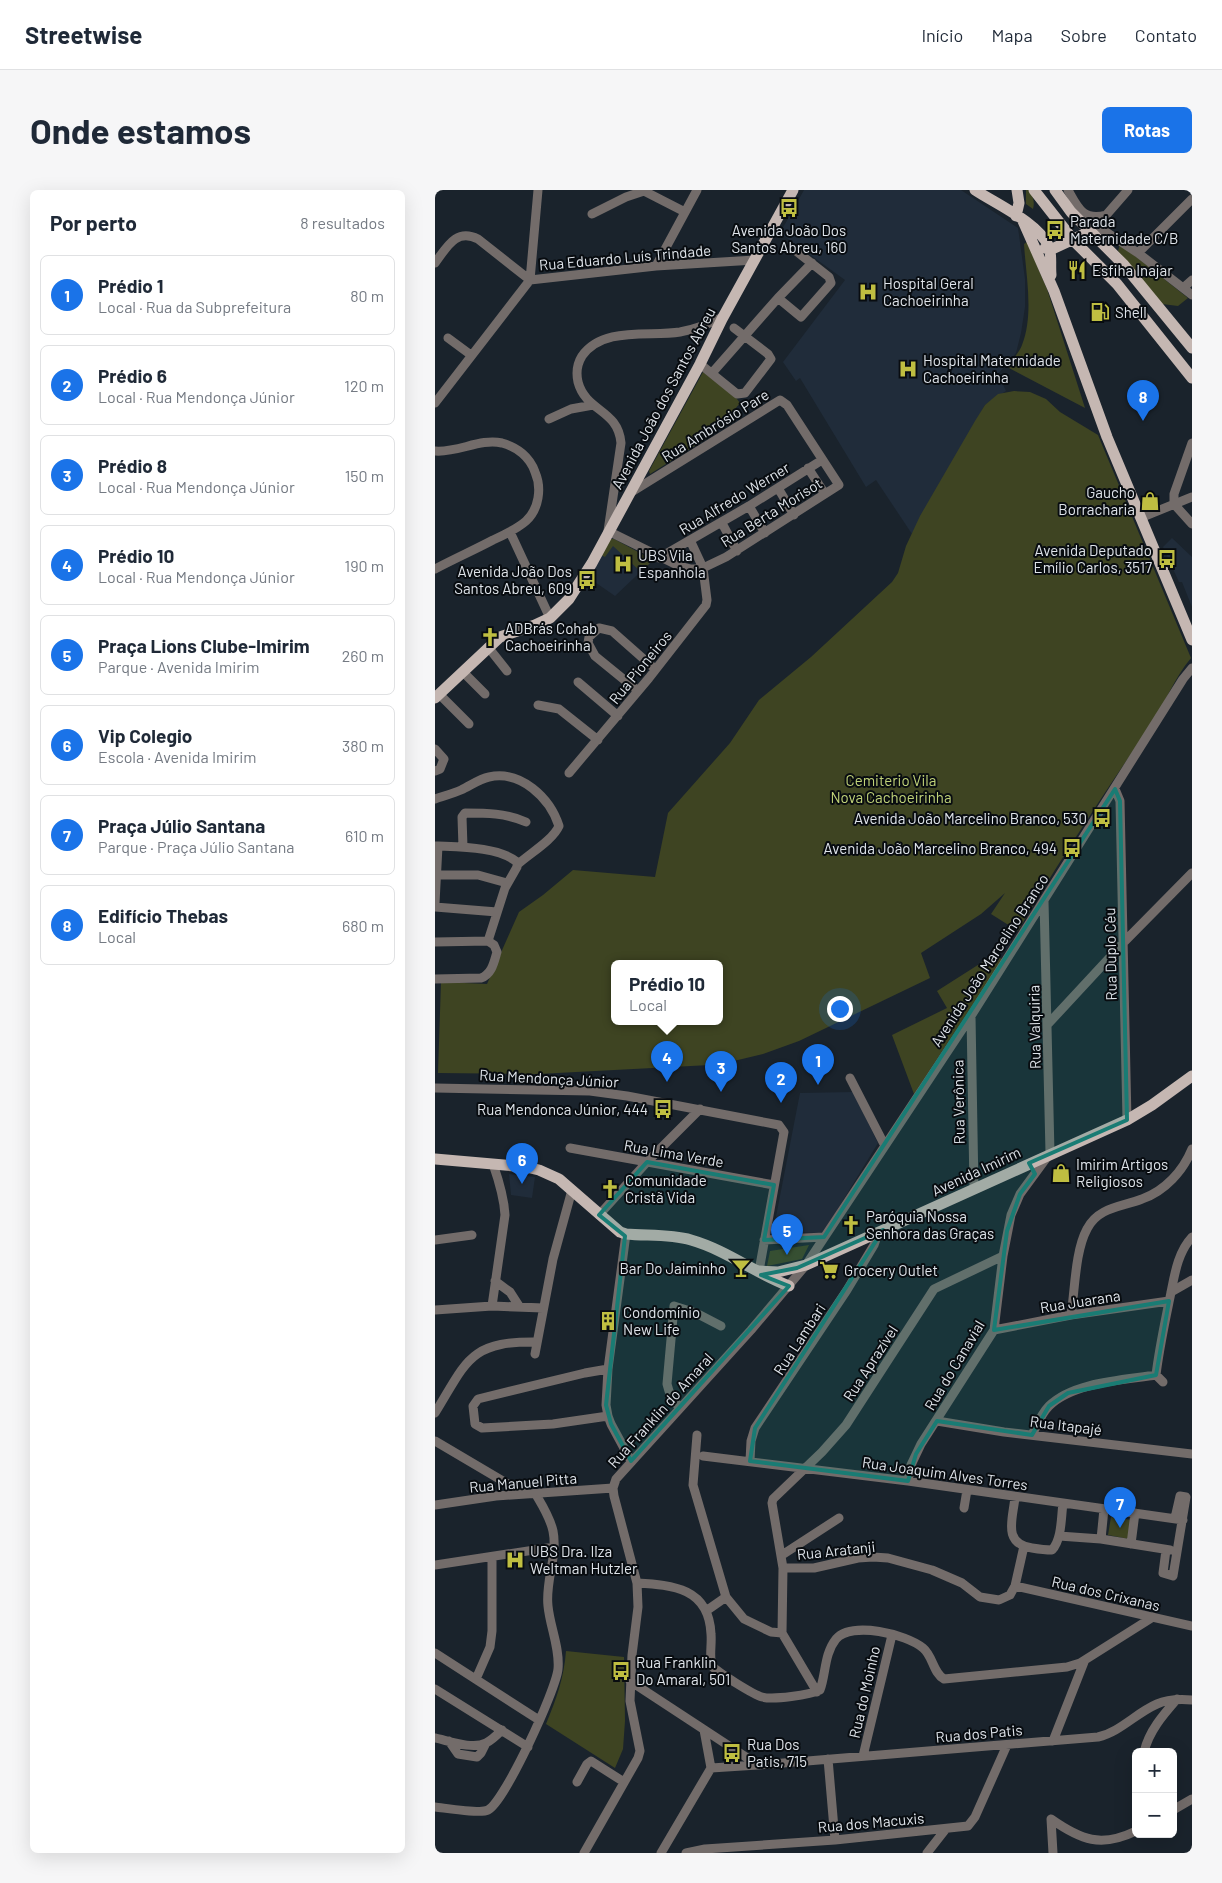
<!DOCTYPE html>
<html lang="pt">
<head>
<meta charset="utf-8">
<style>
  body { margin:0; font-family:Barlow,sans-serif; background:#f6f6f7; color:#1f2937 }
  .controls { position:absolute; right:15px; bottom:15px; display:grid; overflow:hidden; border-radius:8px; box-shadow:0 5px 20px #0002 }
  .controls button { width:45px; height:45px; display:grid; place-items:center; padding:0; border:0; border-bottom:1px solid #e0e1e3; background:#fff; color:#1f2937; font:25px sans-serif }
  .you { position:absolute; left:404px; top:818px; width:18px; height:18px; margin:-12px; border:4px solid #fff; border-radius:50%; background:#1a73e8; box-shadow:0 0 0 8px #1a73e833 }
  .badge { display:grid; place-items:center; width:32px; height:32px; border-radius:50%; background:#1a73e8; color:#fff; font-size:16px; font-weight:700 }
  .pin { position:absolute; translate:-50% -41px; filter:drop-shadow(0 1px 2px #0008) }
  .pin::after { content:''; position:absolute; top:26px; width:18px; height:15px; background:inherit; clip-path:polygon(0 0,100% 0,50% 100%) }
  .popup { position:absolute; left:176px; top:770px; width:112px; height:65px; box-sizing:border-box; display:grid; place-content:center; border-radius:8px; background:#fff; filter:drop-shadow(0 1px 4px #0005); font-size:16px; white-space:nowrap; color:#747a83 }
  .popup b { font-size:19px; color:#1f2937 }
  .popup::after { content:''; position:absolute; left:50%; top:100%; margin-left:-10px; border:10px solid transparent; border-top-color:#fff }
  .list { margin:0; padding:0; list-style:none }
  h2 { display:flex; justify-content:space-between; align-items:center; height:65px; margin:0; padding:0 20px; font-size:21px }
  h2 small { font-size:16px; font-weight:400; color:#747a83 }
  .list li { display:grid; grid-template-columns:32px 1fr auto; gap:15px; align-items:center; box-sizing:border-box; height:80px; margin:0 10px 10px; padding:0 10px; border:1px solid #e0e1e3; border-radius:8px }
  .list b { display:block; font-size:19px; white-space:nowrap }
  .list p { margin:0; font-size:16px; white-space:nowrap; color:#747a83 }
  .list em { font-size:16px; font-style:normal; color:#747a83 }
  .map { position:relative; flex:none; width:757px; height:1663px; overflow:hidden; border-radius:8px }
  header { display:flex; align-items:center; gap:30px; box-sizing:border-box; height:70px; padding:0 25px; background:#fff; border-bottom:1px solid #e0e1e3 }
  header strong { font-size:24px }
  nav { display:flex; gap:28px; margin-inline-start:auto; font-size:18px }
  .intro { display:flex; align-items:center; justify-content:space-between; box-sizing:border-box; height:120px; padding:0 30px }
  h1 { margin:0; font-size:35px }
  .button { padding:12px 22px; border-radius:8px; background:#1a73e8; color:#fff; font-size:18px; font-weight:700 }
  main { display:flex; gap:30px; padding:0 30px }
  aside { flex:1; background:#fff; border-radius:8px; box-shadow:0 5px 20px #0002 }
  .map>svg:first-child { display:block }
  .built { fill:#202c3a }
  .green { fill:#3e4422; fill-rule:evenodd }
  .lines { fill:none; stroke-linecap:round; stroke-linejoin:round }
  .minor { stroke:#736c6a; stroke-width:9 }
  .major { stroke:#c5b7b2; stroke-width:11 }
  .marked { fill:#197c74; fill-opacity:0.2; stroke:#197c74; stroke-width:4; stroke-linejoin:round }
  .labels { text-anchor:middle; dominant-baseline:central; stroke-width:4; stroke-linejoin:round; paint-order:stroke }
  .poi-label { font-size:15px; fill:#dfe4ea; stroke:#080c10; text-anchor:start }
  .street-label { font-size:15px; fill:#dfe4ea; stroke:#080c10 }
  .park-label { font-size:15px; fill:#c1d379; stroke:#080c10 }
</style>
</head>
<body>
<header>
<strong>Streetwise</strong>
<nav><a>Início</a><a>Mapa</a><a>Sobre</a><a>Contato</a></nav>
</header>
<div class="intro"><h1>Onde estamos</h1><a class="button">Rotas</a></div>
<main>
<aside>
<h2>Por perto<small>8 resultados</small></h2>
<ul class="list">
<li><span class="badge">1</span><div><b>Prédio 1</b><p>Local · Rua da Subprefeitura</p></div><em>80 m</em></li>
<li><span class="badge">2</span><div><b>Prédio 6</b><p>Local · Rua Mendonça Júnior</p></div><em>120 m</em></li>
<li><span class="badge">3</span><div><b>Prédio 8</b><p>Local · Rua Mendonça Júnior</p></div><em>150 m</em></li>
<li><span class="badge">4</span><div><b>Prédio 10</b><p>Local · Rua Mendonça Júnior</p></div><em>190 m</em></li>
<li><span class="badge">5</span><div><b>Praça Lions Clube-Imirim</b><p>Parque · Avenida Imirim</p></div><em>260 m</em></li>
<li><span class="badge">6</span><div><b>Vip Colegio</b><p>Escola · Avenida Imirim</p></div><em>380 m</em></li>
<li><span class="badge">7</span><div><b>Praça Júlio Santana</b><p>Parque · Praça Júlio Santana</p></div><em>610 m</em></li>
<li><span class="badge">8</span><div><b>Edifício Thebas</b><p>Local</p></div><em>680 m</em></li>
</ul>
</aside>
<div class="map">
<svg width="757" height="1663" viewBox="0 0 757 1663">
  <rect width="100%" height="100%" fill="#1a232c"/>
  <!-- built -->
  <path class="built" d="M369,0h157l57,38 7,51v28l-4,26 -5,20 -18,21 8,17 -21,14 -73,129 -36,-54 -10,7 -66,-109 -4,3 -13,-19 62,-82 -65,-47z
    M737,348l20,19v50l-10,-25h-3l-16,-35z
    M179,349l39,21 -38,36 -26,-18 20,-37z
    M418,902l25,51 -55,90 -50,-1 27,-139z
    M74,984l26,3 -3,21 -21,-3z"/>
  <!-- green -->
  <path class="green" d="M591,0h3c4,6 6,12 4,19l-7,-5z
    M592,52l20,47 38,119 -78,-41c5,-7 12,-14 15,-22 12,-31 4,-68 2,-101z
    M685,54l68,54 -10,8 -16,-2 -44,-53z
    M268,182l31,23 6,8 -14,17 -20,19 -56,35 -1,-3z
    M579,201l16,1 16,7 14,13 38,23 93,223c-17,20 -26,46 -41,68 -46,67 -91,135 -132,205l-27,-17 14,-21 -24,21 -60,39 9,25 -131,63 -36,13 -25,6 -28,5 -172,9 -100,-1 3,-91 46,2 32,-72 24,-17 30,-25 82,7 13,-64 62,-70 29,-43 52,-43 81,-75 6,-9 8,-27 14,-30 55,-95 10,-16 13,-11zM180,773h104v58h-104z
    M176,349h3l39,21 -12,12 -28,-26 -8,11 -4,-2z
    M557,766l11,3 -89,135 -22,-59 55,-27 -10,-17z
    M374,1055l-7,14 -35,7 3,-15z
    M676,1327l21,3 -3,19 -21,-4z
    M131,1461l58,6 1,64 -2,28 -8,19 -69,-44c10,-24 18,-46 20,-73z"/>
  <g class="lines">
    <!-- minor -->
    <path class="minor" d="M633,0c10,18 15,31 38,25
      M157,24l34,-17 18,-6 41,21
      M662,36l41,27 54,42
      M659,39l34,-39
      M703,63l54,-54
      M0,73c12,-16 21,-35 43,-24l52,41 126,-14 99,-6
      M221,76l41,-76
      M748,98l9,-8
      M343,108l23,19 30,-34 -2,-6 -33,-26
      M13,148l23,17
      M265,174l37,30 8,-1 26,-34 -3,-5 -34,-26
      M277,183l66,-75 34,-35
      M0,213l95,-123 8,-90
      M114,229l22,-10 22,-4
      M757,253l-18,51v10l18,20
      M0,261c23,2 45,-13 67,-8 15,4 28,14 33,29 7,16 4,37 -9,49 -9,8 -22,14 -33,19 -19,10 -39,19 -58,29
      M373,278l17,26
      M343,298l16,27
      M195,303l150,-93 7,5 52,80 -113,72 -23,11 -12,1 -12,-3 -71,-35 13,-88c-3,-34 -35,-31 -43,-61 -2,-9 -1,-18 4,-26 21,-30 67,-19 98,-24 16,-3 29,-8 43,-15
      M314,316l16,27
      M705,328l52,-21
      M287,333l15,28
      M75,342l40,86
      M224,368l90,-52 73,-46
      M53,457l19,24
      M28,482l22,22
      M143,492l40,34
      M203,501l-43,-35 -7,-13 1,-6 10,-9 13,3 43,38
      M5,505l29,29
      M103,515l21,4 39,31
      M0,559l9,10 -4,10 -5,2
      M134,583l80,-95 57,-73 1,-5 -4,-32 -13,-28
      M680,599l5,12 7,319
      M0,609c8,-3 17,-5 26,-9 9,-4 18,-11 28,-13 32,-7 61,21 70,49 -6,14 -30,28 -42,39
      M0,656h3l-3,57
      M3,656c23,1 61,1 79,16v5l-12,21 -17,53
      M28,657l-1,-30 3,-4c21,0 41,0 61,9
      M2,685h41l29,8
      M0,717l62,5
      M0,752l53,-1 6,4 3,7c-3,10 -5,22 -16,26l-46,1
      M536,826l3,173
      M613,834l76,-82 68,-69
      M415,888l35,68
      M0,898l155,3 37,5 152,29 5,7 -25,139
      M135,958l204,37
      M164,1025l48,-53 53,-53
      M191,1044l-18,135 -2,36 2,11 3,8 20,37
      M0,1050l37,-5
      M329,1050l60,-3
      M60,1091l15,11 9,14
      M736,1102l21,-12
      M57,1116l13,-91c-1,-18 -6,-34 -12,-51
      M0,1120l57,-4 51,2
      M636,1125c4,-25 4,-64 16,-86 11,-22 35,-22 55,-30 23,-8 41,-28 50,-50
      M559,1140l77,-15 98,-14
      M100,1164l18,-95 19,-69
      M721,1185c3,-25 8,-48 13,-73 5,-22 7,-48 23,-65
      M244,1218l-10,-17 -2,-7 7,-78 22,7 25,13
      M0,1223c32,-52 34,-72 102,-71
      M173,1226l-55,8 -71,4 -7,-4 -2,-18 5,-7 107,-26 23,-4
      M502,1231l67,11 188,22
      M262,1245l-4,50 33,112 18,22 27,13 11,1
      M597,1245c5,-10 9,-21 17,-29 24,-24 75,-26 107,-31l7,7
      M0,1251l90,53
      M268,1266l205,25 275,39
      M315,1271l1,-20 4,-13 92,-138 27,-45 4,-12
      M473,1291l3,-16 10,-21 73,-114 9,-74 8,-41 9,-21 30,-41 -6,-252
      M580,1307c-2,22 -13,46 17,51 6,1 13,2 20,2 10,-11 9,-32 11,-47
      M0,1315l61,-9 117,-8
      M529,1318l3,-18
      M624,1346l42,3 69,11
      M666,1349l3,-30
      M696,1354l4,-31
      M731,1360l-3,23 10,3 13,-79 -6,-1 -5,22
      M347,1365l57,-37
      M0,1375l119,-18
      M348,1378h31l44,-10 15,-1 15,1 44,12 30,13 18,14 19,3 11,-5 5,-9 9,-40
      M202,1393c36,2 72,5 74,51 1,11 -2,22 1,32 5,6 42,29 50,31 11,3 48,-2 58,-7 6,-16 4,-36 16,-51 16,-18 70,-5 87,9 10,8 10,25 21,31l123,-12 13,-4 73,-46
      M580,1396l177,40
      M271,1421l20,-14
      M347,1443l1,-65 -11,-65 1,-4 49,-47 24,-27 88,-136 69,-33
      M347,1443l35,59
      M0,1463l104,67
      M41,1489l14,-32 2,-16v-74
      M195,1491l128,84 340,-28c22,-5 38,-24 59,-33 11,-5 23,-5 35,-4
      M0,1499l93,58
      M269,1540l7,38
      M0,1548c14,3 38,12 51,5 6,-3 11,-8 16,-13
      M14,1551l9,13 19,3 4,-4 5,-10
      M618,1551l31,-79
      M709,1562c5,-21 19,-37 33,-53
      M428,1566l29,-121
      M393,1569l7,81
      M276,1578l47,-3
      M142,1592l10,-18 4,-3 33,21
      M0,1617c10,1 46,7 53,3 17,-9 68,-120 70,-141 2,-21 -8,-42 -10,-63 -3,-25 10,-50 5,-75 -3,-14 -11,-26 -18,-38
      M738,1620l19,-11
      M616,1629c30,21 50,29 85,12
      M616,1629l2,34
      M149,1663l54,-95 2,-7 -10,-50 2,-46 6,-48 -1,-24 -23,-87 -1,-8 3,-9 135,-149 55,-65 165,-249 212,-337 9,-11
      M226,1663l50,-85
      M251,1663l19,-4 130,-9 133,-14 7,-9 32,-72
      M492,1663l18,-23"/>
    <!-- major -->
    <path class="major" d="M540,0c21,14 64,33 74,57 3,8 1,19 2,28
      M599,0l40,51 43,43 75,94
      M620,0l16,22 53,53 68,83
      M581,26l3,-13 -2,-13
      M588,31l31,70 53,146 85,203
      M610,58l5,2 41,-19
      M0,508l65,-61 35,-12 15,-7 19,-19 23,-36 38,-70 70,-129 22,-45 71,-129
      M0,969l91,8 13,3 20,9 61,53 6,2c21,2 44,0 65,6 35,10 64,33 98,46
      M324,1081l19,1 28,-7 321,-145 25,-15 40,-29"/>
  </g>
  <!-- marked area -->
  <path class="marked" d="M680,599l5,12 7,319 -98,43 6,11 -15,20 -13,37 -13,99 175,-29 -13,74 -88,18 -19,13 -17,29 -95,-14 -21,33 -8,27 -158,-20 5,-33 128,-198 -86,38 -36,7 28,11 -158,175 -20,-37 -5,-19 19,-169 -26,-21 48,-53 127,23 -10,55 60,-3z"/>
  <!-- icons -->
  <defs>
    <g id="bus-bare" transform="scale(1.5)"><path d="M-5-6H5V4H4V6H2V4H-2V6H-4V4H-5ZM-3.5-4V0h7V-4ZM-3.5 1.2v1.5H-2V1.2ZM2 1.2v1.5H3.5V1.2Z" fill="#bfbe41" stroke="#080c10" stroke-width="2.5" paint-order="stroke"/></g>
    <g id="restaurant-bare" transform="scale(1.5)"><path d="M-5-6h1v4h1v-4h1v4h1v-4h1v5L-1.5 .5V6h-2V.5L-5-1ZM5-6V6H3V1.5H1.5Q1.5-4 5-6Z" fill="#bfbe41" stroke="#080c10" stroke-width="2.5" paint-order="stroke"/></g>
    <g id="hospital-bare" transform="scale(1.5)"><path d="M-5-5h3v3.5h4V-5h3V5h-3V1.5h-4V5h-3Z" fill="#bfbe41" stroke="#080c10" stroke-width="2.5" paint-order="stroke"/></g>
    <g id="fuel-bare" transform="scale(1.5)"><path d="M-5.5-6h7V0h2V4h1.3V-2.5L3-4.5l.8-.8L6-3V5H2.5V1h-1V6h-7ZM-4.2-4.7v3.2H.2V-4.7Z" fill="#bfbe41" stroke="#080c10" stroke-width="2.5" paint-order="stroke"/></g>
    <g id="shop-bare" transform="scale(1.5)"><path d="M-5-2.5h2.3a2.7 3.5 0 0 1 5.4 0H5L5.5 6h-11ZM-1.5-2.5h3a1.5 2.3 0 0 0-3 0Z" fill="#bfbe41" stroke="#080c10" stroke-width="2.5" paint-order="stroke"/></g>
    <g id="church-bare" transform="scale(1.5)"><path d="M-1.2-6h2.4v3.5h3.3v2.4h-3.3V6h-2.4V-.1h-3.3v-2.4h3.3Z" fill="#bfbe41" stroke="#080c10" stroke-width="2.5" paint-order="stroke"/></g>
    <g id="bar-bare" transform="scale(1.5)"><path d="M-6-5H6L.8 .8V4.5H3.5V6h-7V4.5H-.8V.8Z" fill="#bfbe41" stroke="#080c10" stroke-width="2.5" paint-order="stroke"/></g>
    <g id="supermarket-bare" transform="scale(1.5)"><path d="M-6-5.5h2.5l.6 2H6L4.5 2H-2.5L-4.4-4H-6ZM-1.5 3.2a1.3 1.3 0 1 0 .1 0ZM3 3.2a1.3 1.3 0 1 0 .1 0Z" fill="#bfbe41" stroke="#080c10" stroke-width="2.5" paint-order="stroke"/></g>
    <g id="building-bare" transform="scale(1.5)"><path d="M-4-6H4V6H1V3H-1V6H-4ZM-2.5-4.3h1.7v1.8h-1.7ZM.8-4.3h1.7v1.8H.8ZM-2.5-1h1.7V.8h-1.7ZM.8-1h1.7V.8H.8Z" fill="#bfbe41" stroke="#080c10" stroke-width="2.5" paint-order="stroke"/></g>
  </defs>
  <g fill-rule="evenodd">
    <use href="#bus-bare" x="354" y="18"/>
    <use href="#bus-bare" x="620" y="40"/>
    <use href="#restaurant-bare" x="642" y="80"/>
    <use href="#hospital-bare" x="433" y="102"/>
    <use href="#fuel-bare" x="665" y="122"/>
    <use href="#hospital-bare" x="473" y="179"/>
    <use href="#shop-bare" x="715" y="311"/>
    <use href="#bus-bare" x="732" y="369"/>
    <use href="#hospital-bare" x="188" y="374"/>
    <use href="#bus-bare" x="152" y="390"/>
    <use href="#church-bare" x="55" y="447"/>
    <use href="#bus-bare" x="667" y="628"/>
    <use href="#bus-bare" x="637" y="658"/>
    <use href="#bus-bare" x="228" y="919"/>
    <use href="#shop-bare" x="626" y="983"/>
    <use href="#church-bare" x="175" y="999"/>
    <use href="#church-bare" x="416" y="1035"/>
    <use href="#bar-bare" x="306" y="1078"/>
    <use href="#supermarket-bare" x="394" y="1080"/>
    <use href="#building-bare" x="173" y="1131"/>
    <use href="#hospital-bare" x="80" y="1370"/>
    <use href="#bus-bare" x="186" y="1481"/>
    <use href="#bus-bare" x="297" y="1563"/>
  </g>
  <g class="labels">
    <!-- poi labels -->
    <g class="poi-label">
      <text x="635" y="31">Parada<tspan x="635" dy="17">Maternidade C/B</tspan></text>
      <text x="354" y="40" text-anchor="middle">Avenida João Dos<tspan x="354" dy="17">Santos Abreu, 160</tspan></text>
      <text x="657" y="80">Esfiha Inajar</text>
      <text x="448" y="93">Hospital Geral<tspan x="448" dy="17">Cachoeirinha</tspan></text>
      <text x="680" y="122">Shell</text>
      <text x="488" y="170">Hospital Maternidade<tspan x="488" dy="17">Cachoeirinha</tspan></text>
      <text x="700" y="302" text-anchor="end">Gaucho<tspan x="700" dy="17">Borracharia</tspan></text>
      <text x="717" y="360" text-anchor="end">Avenida Deputado<tspan x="717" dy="17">Emílio Carlos, 3517</tspan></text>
      <text x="203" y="365">UBS Vila<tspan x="203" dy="17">Espanhola</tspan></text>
      <text x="137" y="381" text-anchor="end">Avenida João Dos<tspan x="137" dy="17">Santos Abreu, 609</tspan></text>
      <text x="70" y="438">ADBrás Cohab<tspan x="70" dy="17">Cachoeirinha</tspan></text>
      <text x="652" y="628" text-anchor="end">Avenida João Marcelino Branco, 530</text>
      <text x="622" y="658" text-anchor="end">Avenida João Marcelino Branco, 494</text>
      <text x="213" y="919" text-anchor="end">Rua Mendonca Júnior, 444</text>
      <text x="641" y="974">Imirim Artigos<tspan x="641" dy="17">Religiosos</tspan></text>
      <text x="190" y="990">Comunidade<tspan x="190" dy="17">Cristã Vida</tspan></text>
      <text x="431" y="1026">Paróquia Nossa<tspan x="431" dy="17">Senhora das Graças</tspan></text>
      <text x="291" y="1078" text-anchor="end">Bar Do Jaiminho</text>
      <text x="409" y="1080">Grocery Outlet</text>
      <text x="188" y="1122">Condomínio<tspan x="188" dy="17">New Life</tspan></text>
      <text x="95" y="1361">UBS Dra. Ilza<tspan x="95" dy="17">Weltman Hutzler</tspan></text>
      <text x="201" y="1472">Rua Franklin<tspan x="201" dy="17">Do Amaral, 501</tspan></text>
      <text x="312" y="1554">Rua Dos<tspan x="312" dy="17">Patis, 715</tspan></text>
    </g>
    <!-- street labels -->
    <g class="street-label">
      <text transform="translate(190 67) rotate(-5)">Rua Eduardo Luís Trindade</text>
      <text transform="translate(228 208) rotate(-62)">Avenida João dos Santos Abreu</text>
      <text transform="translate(280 235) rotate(-32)">Rua Ambrósio Pare</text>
      <text transform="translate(299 308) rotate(-31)">Rua Alfredo Werner</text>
      <text transform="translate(336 322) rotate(-32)">Rua Berta Morisot</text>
      <text transform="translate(205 477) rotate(-51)">Rua Pioneiros</text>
      <text transform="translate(675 764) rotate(-91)">Rua Duplo Céu</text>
      <text transform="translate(554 770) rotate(-57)">Avenida João Marcelino Branco</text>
      <text transform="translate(599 837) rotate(-91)">Rua Valquiria</text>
      <text transform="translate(114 888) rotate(3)">Rua Mendonça Júnior</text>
      <text transform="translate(523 912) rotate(-91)">Rua Verônica</text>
      <text transform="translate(239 963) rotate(10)">Rua Lima Verde</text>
      <text transform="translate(541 981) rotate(-25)">Avenida Imirim</text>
      <text transform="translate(645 1111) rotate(-9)">Rua Juarana</text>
      <text transform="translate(364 1149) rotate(-57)">Rua Lambari</text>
      <text transform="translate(435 1173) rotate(-57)">Rua Aprazível</text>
      <text transform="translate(519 1175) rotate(-59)">Rua do Canavial</text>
      <text transform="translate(225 1220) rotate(-48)">Rua Franklin do Amaral</text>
      <text transform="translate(631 1235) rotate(7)">Rua Itapajé</text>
      <text transform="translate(510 1283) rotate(8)">Rua Joaquim Alves Torres</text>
      <text transform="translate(88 1292) rotate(-5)">Rua Manuel Pitta</text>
      <text transform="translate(401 1360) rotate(-6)">Rua Aratanji</text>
      <text transform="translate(671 1403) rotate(13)">Rua dos Crixanas</text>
      <text transform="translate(429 1502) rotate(-77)">Rua do Moinho</text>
      <text transform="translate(544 1543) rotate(-5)">Rua dos Patis</text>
      <text transform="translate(436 1632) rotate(-5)">Rua dos Macuxis</text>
    </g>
    <!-- park labels -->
    <g class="park-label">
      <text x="456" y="590">Cemiterio Vila<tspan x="456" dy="17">Nova Cachoeirinha</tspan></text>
    </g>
  </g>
</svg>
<div class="controls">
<button>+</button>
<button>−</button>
</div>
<div class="you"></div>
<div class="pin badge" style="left:383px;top:895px">1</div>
<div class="pin badge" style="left:346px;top:913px">2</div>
<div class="pin badge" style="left:286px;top:902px">3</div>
<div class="pin badge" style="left:232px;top:892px">4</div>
<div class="popup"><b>Prédio 10</b>Local</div>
<div class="pin badge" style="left:352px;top:1065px">5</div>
<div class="pin badge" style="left:87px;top:994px">6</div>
<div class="pin badge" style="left:685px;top:1338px">7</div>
<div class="pin badge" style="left:708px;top:231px">8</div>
</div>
</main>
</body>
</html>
